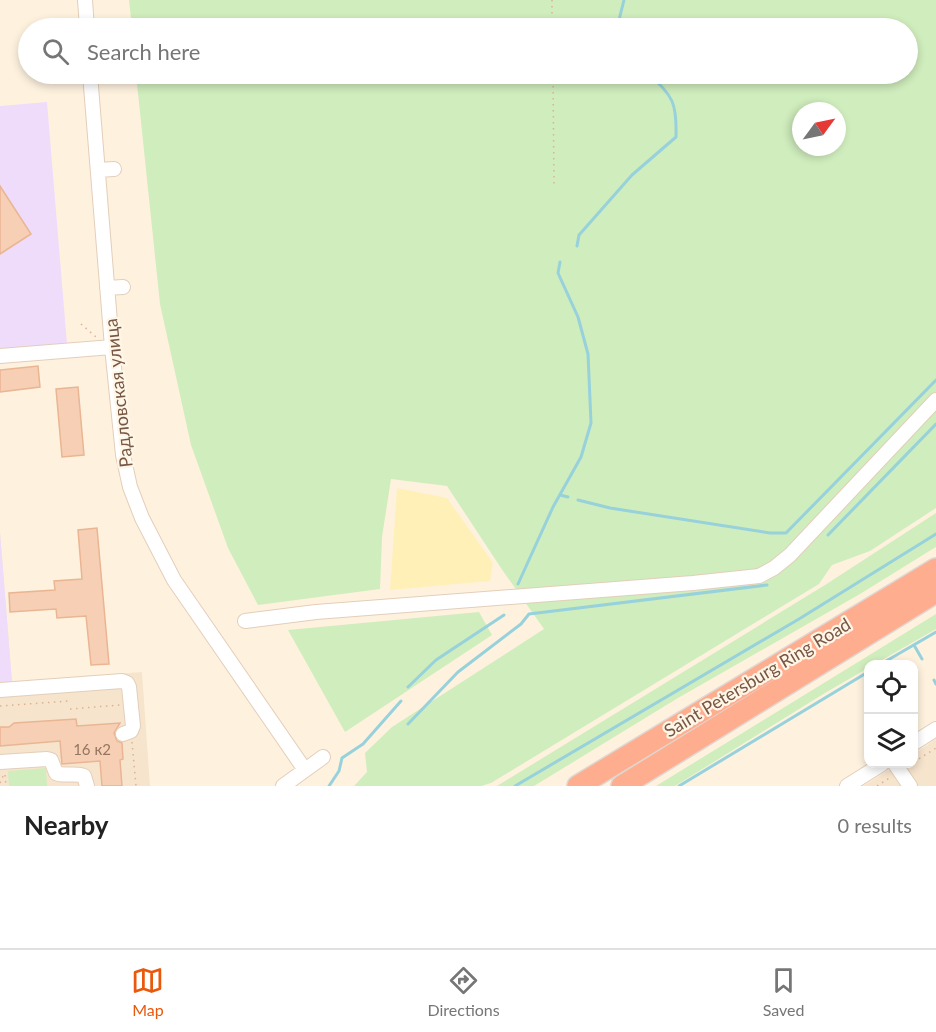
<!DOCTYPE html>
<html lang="en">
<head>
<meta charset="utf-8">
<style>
  body { margin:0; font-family:Lato,sans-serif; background:#f6f6f6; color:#222 }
  .controls { position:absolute; right:18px; bottom:18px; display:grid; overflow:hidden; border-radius:12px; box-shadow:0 3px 9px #0003 }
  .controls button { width:54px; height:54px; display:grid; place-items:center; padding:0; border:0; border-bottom:2px solid #e0e0e0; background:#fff; color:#222; font:30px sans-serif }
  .compass { position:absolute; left:792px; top:102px; width:54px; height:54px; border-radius:50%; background:#fff; box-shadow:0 3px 9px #0003; rotate:57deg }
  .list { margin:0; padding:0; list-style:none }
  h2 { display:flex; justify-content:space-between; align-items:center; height:78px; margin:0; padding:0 24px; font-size:26px }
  h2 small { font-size:20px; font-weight:400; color:#767676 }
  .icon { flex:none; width:33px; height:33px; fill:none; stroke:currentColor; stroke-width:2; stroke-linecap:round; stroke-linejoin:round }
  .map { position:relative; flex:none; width:936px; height:786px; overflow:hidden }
  .search { position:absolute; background:#fff; box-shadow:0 3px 9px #0003; left:18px; right:18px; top:18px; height:66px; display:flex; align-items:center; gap:15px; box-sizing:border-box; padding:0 21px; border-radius:33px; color:#767676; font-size:22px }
  .sheet { height:162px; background:#fff }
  nav { display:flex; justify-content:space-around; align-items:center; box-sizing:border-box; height:84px; border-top:2px solid #e0e0e0; background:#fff; font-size:16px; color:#767676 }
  nav a { display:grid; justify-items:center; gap:3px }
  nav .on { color:#ea580c }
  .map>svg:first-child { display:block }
  .residential { fill:#f7e4cd }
  .education { fill:#efdcfa }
  .green { fill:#d0edbd; fill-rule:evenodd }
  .sand { fill:#fff0b8 }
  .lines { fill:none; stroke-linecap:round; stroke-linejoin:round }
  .stream { stroke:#97d1dc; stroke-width:3 }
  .building { fill:#f6cfb4; stroke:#eab593; stroke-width:1.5 }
  .minor-casing { stroke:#e3ceba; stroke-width:16 }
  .highway-casing { stroke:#ded7d2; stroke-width:24 }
  .path { stroke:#dbb297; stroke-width:1.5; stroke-dasharray:1.5 4.5; stroke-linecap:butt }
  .minor { stroke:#fff; stroke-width:14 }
  .highway { stroke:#ffad8f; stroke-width:21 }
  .labels { text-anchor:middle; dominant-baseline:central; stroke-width:4.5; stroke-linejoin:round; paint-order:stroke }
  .number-label { font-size:15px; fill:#977560 }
  .street-label { font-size:18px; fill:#775744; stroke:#fff6e7 }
</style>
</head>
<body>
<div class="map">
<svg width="936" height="786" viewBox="0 0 936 786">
  <rect width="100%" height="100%" fill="#fef2df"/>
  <!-- residential -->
  <path class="residential" d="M0,532l12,150 130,-10 8,114h-150z
    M936,739v47h-73l36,-22h15v-10z"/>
  <!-- education -->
  <path class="education" d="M47,102l20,242 -67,5v-243z
    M0,532l12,150 -12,1z"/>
  <!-- green -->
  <path class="green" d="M129,0h807v508l-66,43 -38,14 -13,19 -328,199 -10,3h-127l13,-14 -2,-19 27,-26 152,-98 -41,-58 -56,-85 -56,-7 -9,58 -2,52 -122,16 -30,-57 -37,-103 -31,-141 -24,-230h772v-46h-776zM801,111h36v36h-36z
    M936,513v34l-5,3 -71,44 -182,104 -144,88h-37l328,-201z
    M479,612l13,23 -147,97 -57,-102z
    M936,614v15l-61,35h-7v4l-43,25 -150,93h-19z
    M46,768l1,18h-38l-1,-15z"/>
  <!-- sand -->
  <path class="sand" d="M397,488l50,10 46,65 -3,18 -100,9z"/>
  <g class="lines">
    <!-- stream -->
    <path class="stream" d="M617,28l7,-28
      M577,246l2,-11 53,-60 44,-38c1,-35 -3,-40 -27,-63
      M560,495l8,2
      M578,500l32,8 160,25h16l150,-153
      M828,535l108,-111
      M518,584l35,-77 28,-50 10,-34 -3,-69 -10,-37 -20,-44 2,-11
      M914,645l8,14
      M881,664l55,-32
      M934,680l2,4
      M408,687l28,-27 68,-45
      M408,724l50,-52 63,-48 8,-10 238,-29
      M329,786l10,-15 3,-13 21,-14 38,-43
      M515,786l284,-167 137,-85
      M679,786l189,-114"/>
  </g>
  <!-- building -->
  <path class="building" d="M0,186l31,48 -31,20z
    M38,366l2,21 -40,5v-22z
    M78,387l6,68 -22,2 -6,-68z
    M97,528l12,136 -18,1 -5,-49 -29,2 -1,-9 -46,3 -1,-19 46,-3 -1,-9 28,-2 -4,-49z
    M76,719l1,7 43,-3 -6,10 3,8 5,2 1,16 -3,1 2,26h-20l-2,-25 -38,3 -2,-23 -60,5v-19h9l5,-4z"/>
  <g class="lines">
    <!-- minor casing -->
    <g class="minor-casing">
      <path id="minor" d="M85,0l2,28
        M90,74l22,273 11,108 7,32 12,31 32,62 131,190
        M98,170l16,-1
        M107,288l16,-1
        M0,356l112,-9
        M245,621l71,-9 377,-29 66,-7 15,-8 16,-13 146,-155
        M0,690l122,-9 5,2 2,4 4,39 -2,5 -8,3
        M914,743l22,-14
        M0,762l47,-3 4,1 5,13c9,4 19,-1 28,3l3,10
        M895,764l15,22
        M283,786l40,-29
        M847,786l35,-22"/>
    </g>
    <!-- highway casing -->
    <g class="highway-casing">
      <path id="highway" d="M578,786l358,-217
        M622,786l314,-194"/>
    </g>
    <!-- path -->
    <path class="path" d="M552,0v28
      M553,74l1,112
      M81,324l15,13
      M0,706l69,-5
      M70,709l50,-4
      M132,742l4,44
      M914,762l22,-14
      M5,775l1,11
      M0,783l4,-9
      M877,786l14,-9"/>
    <!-- minor -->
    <use href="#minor" class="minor"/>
    <!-- highway -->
    <use href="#highway" class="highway"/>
  </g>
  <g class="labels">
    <!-- number labels -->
    <g class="number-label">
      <text x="92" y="749">16 к2</text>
    </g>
    <!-- street labels -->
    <g class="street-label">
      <text transform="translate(118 393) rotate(-96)">Радловская улица</text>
      <text transform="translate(757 677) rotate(-31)">Saint Petersburg Ring Road</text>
    </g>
  </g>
</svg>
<div class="controls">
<button><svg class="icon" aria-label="locate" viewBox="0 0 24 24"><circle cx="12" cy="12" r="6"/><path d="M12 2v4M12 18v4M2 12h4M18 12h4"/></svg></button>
<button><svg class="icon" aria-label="layers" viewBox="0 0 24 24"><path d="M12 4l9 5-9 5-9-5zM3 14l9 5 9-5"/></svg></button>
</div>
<svg class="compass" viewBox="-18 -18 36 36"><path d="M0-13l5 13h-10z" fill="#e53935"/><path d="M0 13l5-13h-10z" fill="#767676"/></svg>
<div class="search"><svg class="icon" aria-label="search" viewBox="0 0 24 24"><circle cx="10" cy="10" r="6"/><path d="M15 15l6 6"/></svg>Search here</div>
</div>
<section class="sheet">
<h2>Nearby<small>0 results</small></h2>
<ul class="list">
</ul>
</section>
<nav>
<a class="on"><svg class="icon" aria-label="map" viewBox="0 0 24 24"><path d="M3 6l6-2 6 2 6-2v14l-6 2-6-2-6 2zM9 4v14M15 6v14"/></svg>Map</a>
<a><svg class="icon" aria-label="directions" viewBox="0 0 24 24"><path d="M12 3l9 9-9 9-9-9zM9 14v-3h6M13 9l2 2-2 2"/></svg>Directions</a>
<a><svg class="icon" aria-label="saved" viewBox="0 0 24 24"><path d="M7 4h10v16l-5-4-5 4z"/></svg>Saved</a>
</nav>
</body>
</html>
